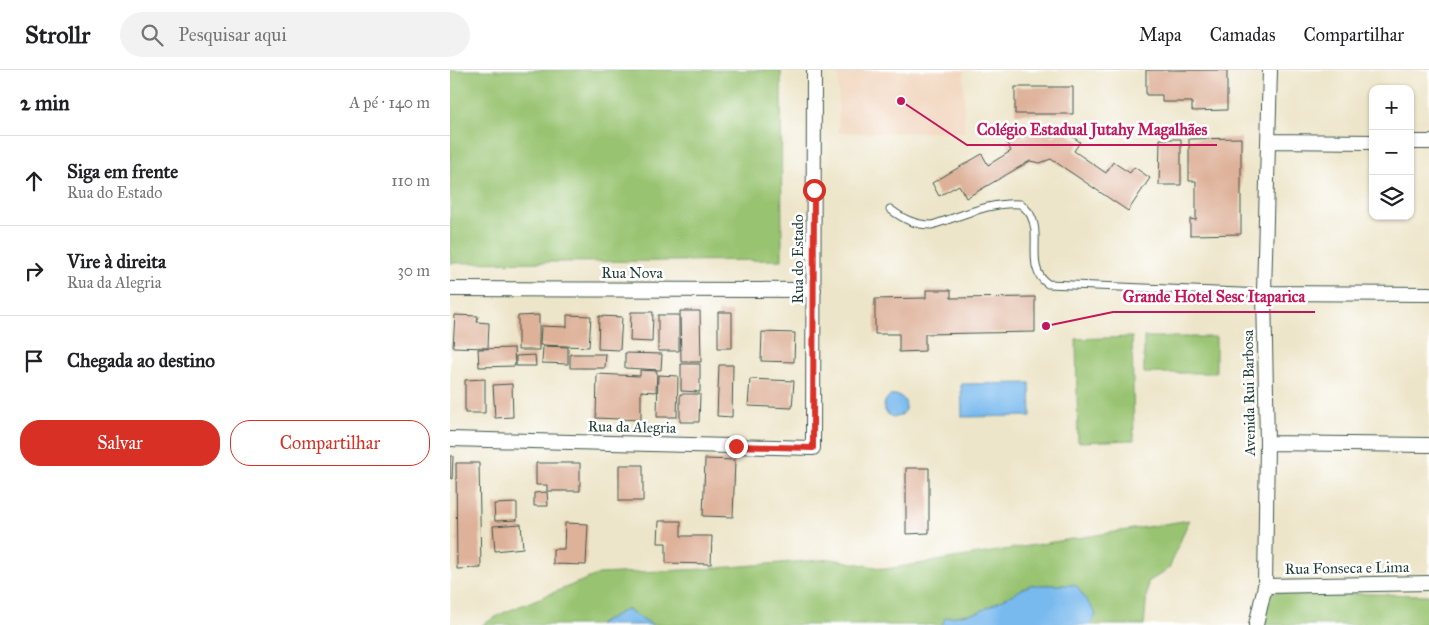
<!DOCTYPE html>
<html lang="pt">
<head>
<meta charset="utf-8">
<style>
  body { margin:0; font-family:"IM FELL Great Primer",serif; background:#f2f2f2; color:#202124 }
  .controls { position:absolute; right:15px; top:15px; display:grid; overflow:hidden; border-radius:10px; box-shadow:0 1px 4px #0004 }
  .controls button { width:45px; height:45px; display:grid; place-items:center; padding:0; border:0; border-bottom:1px solid #e0e0e0; background:#fff; color:#202124; font:25px sans-serif }
  .stop { position:absolute; width:15px; height:15px; margin:-11px; border:4px solid #d93025; border-radius:50%; background:#fff }
  .stop.end { background:#d93025; border-color:#fff; box-shadow:0 1px 5px #0008 }
  .list { margin:0; padding:0; list-style:none }
  h2 { display:flex; justify-content:space-between; align-items:center; height:65px; margin:0; padding:0 20px; font-size:21px }
  h2 small { font-size:16px; font-weight:400; color:#757577 }
  .list li { display:grid; grid-template-columns:32px 1fr auto; gap:15px; align-items:center; box-sizing:border-box; height:90px; padding:0 20px; border-top:1px solid #e0e0e0 }
  .list b { display:block; font-size:19px; white-space:nowrap }
  .list p { margin:0; font-size:16px; white-space:nowrap; color:#757577 }
  .list em { font-size:16px; font-style:normal; color:#757577 }
  .actions { display:flex; gap:10px; padding:15px 20px }
  .actions a { flex:1; padding:11px 0; border:1px solid #d93025; border-radius:20px; text-align:center; font-size:18px; color:#d93025 }
  .actions .main { background:#d93025; color:#fff }
  .icon { flex:none; width:28px; height:28px; fill:none; stroke:currentColor; stroke-width:2; stroke-linecap:round; stroke-linejoin:round }
  .map { position:relative; flex:none; width:979px; height:555px; overflow:hidden }
  header { display:flex; align-items:center; gap:30px; box-sizing:border-box; height:70px; padding:0 25px; background:#fff; border-bottom:1px solid #e0e0e0 }
  header strong { font-size:24px }
  nav { display:flex; gap:28px; margin-inline-start:auto; font-size:18px }
  .search { width:350px; height:45px; background:#f2f2f2; display:flex; align-items:center; gap:12px; box-sizing:border-box; padding:0 18px; border-radius:28px; color:#757577; font-size:19px }
  main { display:flex }
  aside { flex:1; background:#fff }
  .map>svg:first-child { display:block }
  .built { fill:#f1d5bd }
  .green { fill:#98c370; stroke:#5c8052 }
  .water { fill:#79baee; stroke:#4c7c91 }
  .building { fill:#deb199 }
  .lines { fill:none; stroke-linecap:round; stroke-linejoin:round }
  .lane-casing { stroke:#3e564a; stroke-width:9 }
  .street-casing { stroke:#3e564a; stroke-width:16 }
  .lane { stroke:#fff; stroke-width:7 }
  .street { stroke:#fff; stroke-width:14 }
  .route { stroke:#d93025; stroke-width:6 }
  .labels { text-anchor:middle; dominant-baseline:central; stroke-width:5; stroke-linejoin:round; paint-order:stroke }
  .street-label { font-size:15px; fill:#1f3d34; stroke:#fff }
  .leader { fill:none; stroke:#c2185b; stroke-width:2 }
  .callout-dot { fill:#c2185b; stroke:#fff; stroke-width:2 }
  .callout-label { font-size:16px; text-anchor:middle; font-weight:bold; fill:#c2185b; stroke:#fff; stroke-width:5; stroke-linejoin:round; paint-order:stroke }
</style>
</head>
<body>
<header>
<strong>Strollr</strong>
<div class="search"><svg class="icon" aria-label="search" viewBox="0 0 24 24"><circle cx="10" cy="10" r="6"/><path d="M15 15l6 6"/></svg>Pesquisar aqui</div>
<nav><a>Mapa</a><a>Camadas</a><a>Compartilhar</a></nav>
</header>
<main>
<aside>
<h2>2 min<small>A pé · 140 m</small></h2>
<ul class="list">
<li><svg class="icon" aria-label="ahead" viewBox="0 0 24 24"><path d="M12 20V5M6 11l6-6 6 6"/></svg><div><b>Siga em frente</b><p>Rua do Estado</p></div><em>110 m</em></li>
<li><svg class="icon" aria-label="right" viewBox="0 0 24 24"><path d="M7 20v-9h11M14 6l5 5-5 5"/></svg><div><b>Vire à direita</b><p>Rua da Alegria</p></div><em>30 m</em></li>
<li><svg class="icon" aria-label="arrive" viewBox="0 0 24 24"><path d="M6 21V4h12l-3 4 3 4H6"/></svg><div><b>Chegada ao destino</b></div></li>
</ul>
<div class="actions"><a class="main">Salvar</a><a>Compartilhar</a></div>
</aside>
<div class="map">
<svg width="979" height="555" viewBox="0 0 979 555">
  <rect width="100%" height="100%" fill="#fff"/>
  <filter id="ink" filterUnits="userSpaceOnUse"><feTurbulence type="fractalNoise" baseFrequency=".02" numOctaves="2"/><feDisplacementMap in="SourceGraphic" scale="10" xChannelSelector="R" yChannelSelector="G"/><feConvolveMatrix kernelMatrix="1 2 1 2 8 2 1 2 1" color-interpolation-filters="sRGB"/></filter>
  <filter id="wash" filterUnits="userSpaceOnUse"><feTurbulence type="fractalNoise" baseFrequency=".0096" numOctaves="4" result="noise"/><feDisplacementMap in="SourceGraphic" scale="20" xChannelSelector="R" yChannelSelector="G"/><feGaussianBlur stdDeviation="1.12" result="paint"/><feColorMatrix in="noise" values="0 0 0 0 0 0 0 0 0 0 0 0 0 0 0 0 0 1.4 0 .05"/><feComposite in="paint" operator="in"/></filter>
  <g filter="url(#wash)">
    <rect width="100%" height="100%" fill="#ede5c9"/>
    <!-- built -->
    <path class="built" d="M388,0h126v62l-125,1z"/>
    <!-- green -->
    <path class="green" d="M0,0h331l1,190 -332,3z
      M682,267l2,103 -56,2 -2,-103z
      M694,267h72v36h-72z
      M739,450l-20,49 -21,13 -4,43h-53l5,-11 -21,-29h-45l-51,27 -34,6 -3,7h-289l-27,-16 -28,16h-116l21,-12 96,-39 105,-5 128,-10 54,10z
      M810,522l169,3v30h-170z"/>
    <!-- water -->
    <path class="water" d="M580,313l1,33 -69,1 -1,-33z
      M434 336a11 11 0 1 1 22 0a11 11 0 1 1-22 0Z
      M580,515h46l20,29 -5,11h-149l3,-7 34,-6z
      M176,539l27,16h-55z"/>
    <g id="blocks">
      <!-- building -->
      <path class="building" d="M696,0h81v40l-35,1v-9h-30v-7h-16z
        M565,17h58v27h-58z
        M610,58l20,14 -6,9 32,22 7,-11 17,11 4,-6 16,11 -22,33 -77,-52 -11,4 -10,-2 -64,37 -7,-13 -20,11 -7,-13 50,-29 6,11 23,-14 -5,-10 15,-9 3,5 9,-7 6,-1 10,4 4,5z
        M791,68v96l-51,1v-16l6,1v-39h-7v-42z
        M710,69h21v46h-22z
        M476,220h25v8l84,-1v35l-110,2v17l-26,1v-18h-24v-35l51,-1z
        M230,241h20l1,51h-20z
        M181,242h22l-1,30 -22,-1z
        M268,242h14v36h-14z
        M5,245l23,1 -1,6 12,1 -1,25 -35,-1z
        M89,245v35h-21v-34z
        M117,245l24,1 -2,31 -49,-2 1,-19 26,1z
        M208,245h21v36h-21z
        M149,246l23,1 -2,33 -22,-1z
        M312,262l33,1 -1,29 -33,-1z
        M93,276l25,1v17l-26,-1z
        M64,278l1,18 -36,1 -1,-18z
        M175,283l37,1 -1,16 -36,-2z
        M120,284h36l-1,14h-35z
        M85,285l1,11h-20v-10z
        M231,294h19v28l-19,-1z
        M269,295h14l-1,52 -15,-1z
        M190,300l17,1 -1,21 -15,-1v29l-45,-2 1,-44 43,2z
        M208,305l20,1 -1,41h-20z
        M35,309v34h-20v-33z
        M300,309l44,2 -2,27 -44,-2z
        M62,314l1,33 -18,1 -2,-33z
        M230,324h20l-1,28h-19z
        M0,386h3l-1,23 -2,-1z
        M255,389l30,1 -2,57 -30,-1z
        M6,393h23l2,105 -24,1z
        M86,393h44v28h-33v-6h-11z
        M169,395h24v36h-24z
        M456,398h23v65l-23,1z
        M97,422l1,14h-14v-13z
        M67,433v17l-22,1 -1,-17z
        M209,451h22v15h31l-1,28 -45,-1v-20h-8z
        M115,453l23,1 -2,41 -33,-1v-15h11z
        M71,454l2,24 -28,3 -2,-25z"/>
    </g>
  </g>
  <g filter="url(#ink)">
    <use href="#blocks" fill-opacity="0" stroke="#3e564a" stroke-width="1"/>
    <g class="lines">
      <!-- lane casing -->
      <g class="lane-casing">
        <path id="lane" d="M440,139c13,10 25,16 42,16 27,-8 60,-24 88,-21 4,3 9,7 11,12 11,21 -6,53 17,68l216,9"/>
      </g>
      <!-- street casing -->
      <g class="street-casing">
        <path id="street" d="M819,71l104,1
          M960,72h19
          M0,219l364,1
          M814,223l165,1
          M0,369l363,9 1,-378
          M817,373l162,2
          M815,516l164,-3
          M806,555l9,-39 2,-143 -3,-150 6,-223"/>
      </g>
      <!-- lane -->
      <use href="#lane" class="lane"/>
      <!-- street -->
      <use href="#street" class="street"/>
    </g>
  </g>
  <g class="lines" filter="url(#ink)">
    <!-- route -->
    <path class="route" d="M286,376l77,2 1,-258"/>
  </g>
  <g class="labels">
    <!-- street labels -->
    <g class="street-label">
      <text transform="translate(348 189) rotate(-90)">Rua do Estado</text>
      <text x="182" y="203">Rua Nova</text>
      <text transform="translate(799 323) rotate(-91)">Avenida Rui Barbosa</text>
      <text transform="translate(182 357) rotate(1)">Rua da Alegria</text>
      <text transform="translate(897 498) rotate(-1)">Rua Fonseca e Lima</text>
    </g>
  </g>
  <!-- callouts -->
  <path class="leader" d="M451 31L517 75H767M596 256L663 242H865"/>
  <g class="callout-dot">
    <circle cx="451" cy="31" r="5"/>
    <circle cx="596" cy="256" r="5"/>
  </g>
  <g class="callout-label">
    <text x="642" y="65">Colégio Estadual Jutahy Magalhães</text>
    <text x="764" y="232">Grande Hotel Sesc Itaparica</text>
  </g>
</svg>
<div class="controls">
<button>+</button>
<button>−</button>
<button><svg class="icon" aria-label="layers" viewBox="0 0 24 24"><path d="M12 4l9 5-9 5-9-5zM3 14l9 5 9-5"/></svg></button>
</div>
<div class="stop" style="left:364px;top:120px"></div>
<div class="stop end" style="left:286px;top:376px"></div>
</div>
</main>
</body>
</html>
